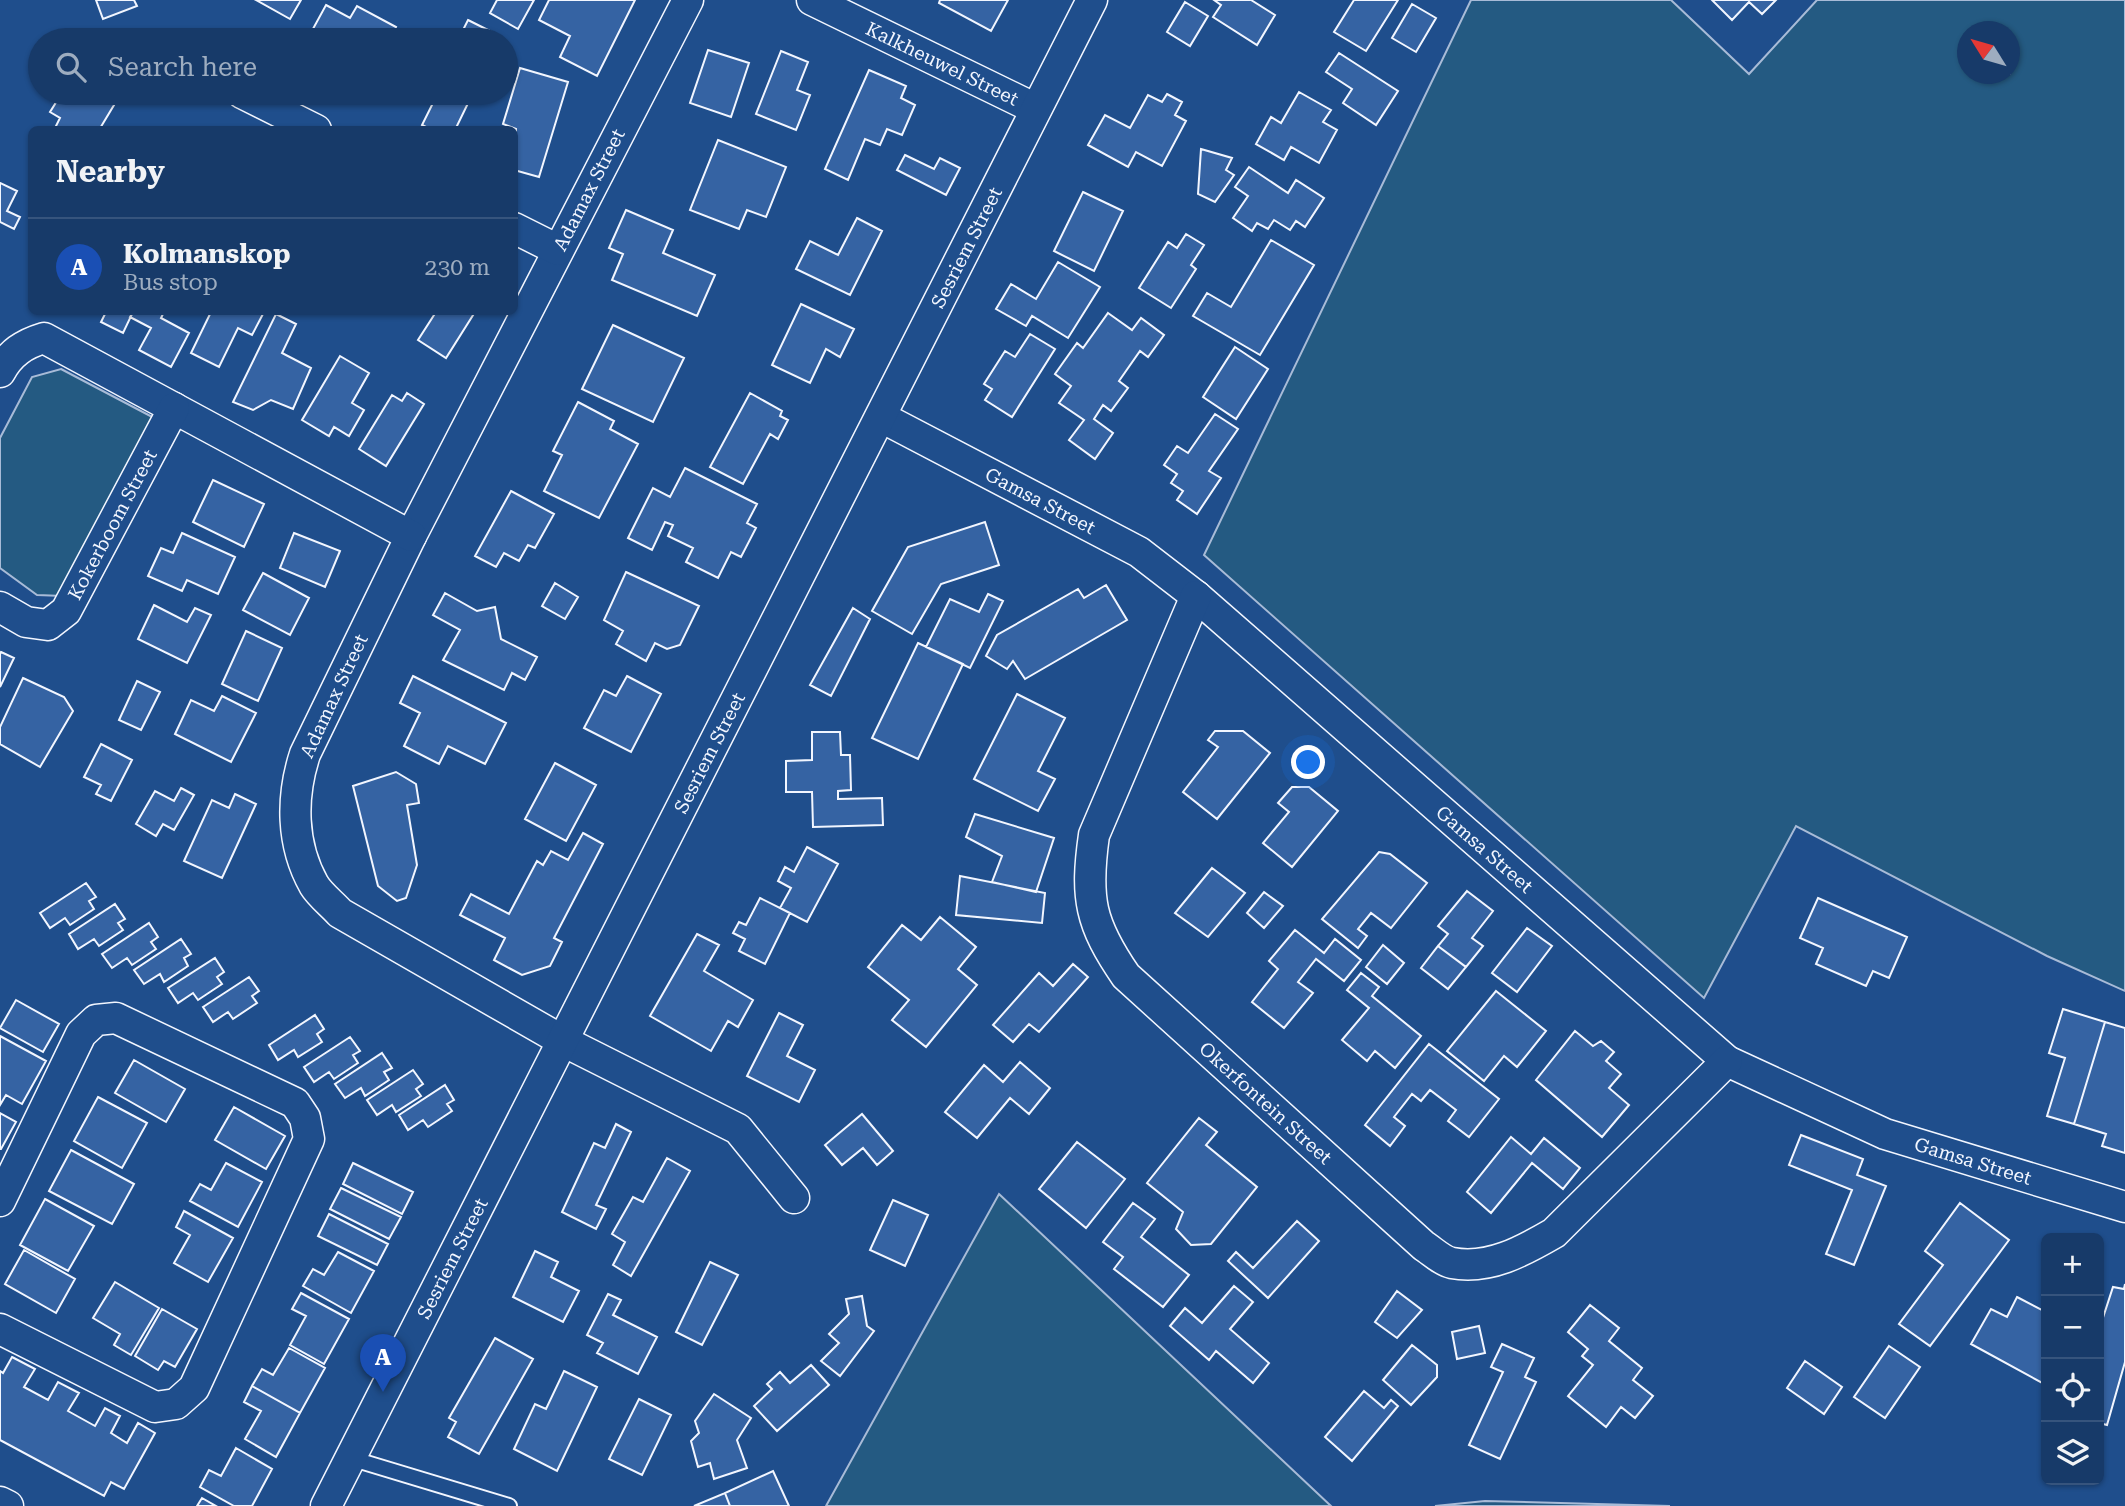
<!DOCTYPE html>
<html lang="en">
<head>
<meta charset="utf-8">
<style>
  body { margin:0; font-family:"Roboto Serif",serif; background:#244571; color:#f1f3f6 }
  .controls { position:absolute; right:21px; bottom:21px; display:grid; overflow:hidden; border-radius:10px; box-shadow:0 2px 5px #0004 }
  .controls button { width:63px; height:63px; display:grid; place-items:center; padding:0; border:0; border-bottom:2px solid #36547d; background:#173a69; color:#f1f3f6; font:35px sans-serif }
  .compass { position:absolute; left:1957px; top:21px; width:63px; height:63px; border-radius:50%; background:#173a69; box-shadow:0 2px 5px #0004; rotate:307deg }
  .you { position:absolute; left:1309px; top:763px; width:24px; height:24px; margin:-18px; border:5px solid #fff; border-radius:50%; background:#1a73e8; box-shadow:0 0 0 10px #1a73e833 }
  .badge { display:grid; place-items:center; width:46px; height:46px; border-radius:50%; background:#ffb74d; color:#fff; font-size:23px; font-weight:700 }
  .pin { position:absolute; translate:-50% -58px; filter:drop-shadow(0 2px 4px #0008) }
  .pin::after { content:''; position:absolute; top:37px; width:24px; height:21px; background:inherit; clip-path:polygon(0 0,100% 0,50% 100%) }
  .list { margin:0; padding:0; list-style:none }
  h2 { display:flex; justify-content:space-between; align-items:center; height:91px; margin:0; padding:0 28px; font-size:30px }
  h2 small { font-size:23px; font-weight:400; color:#9eadc0 }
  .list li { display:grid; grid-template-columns:46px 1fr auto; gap:21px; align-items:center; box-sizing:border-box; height:98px; padding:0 28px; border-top:2px solid #36547d }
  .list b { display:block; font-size:26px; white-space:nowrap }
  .list p { margin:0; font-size:23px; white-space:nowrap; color:#9eadc0 }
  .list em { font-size:23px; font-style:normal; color:#9eadc0 }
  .icon { flex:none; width:38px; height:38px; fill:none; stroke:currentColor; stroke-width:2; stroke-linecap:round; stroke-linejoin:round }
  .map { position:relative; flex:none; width:2125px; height:1506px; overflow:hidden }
  .search { position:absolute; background:#173a69; box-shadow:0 2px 5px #0004; left:28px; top:28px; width:490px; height:77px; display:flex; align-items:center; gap:18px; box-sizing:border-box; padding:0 24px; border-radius:38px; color:#9eadc0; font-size:26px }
  .panel { position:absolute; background:#173a69; box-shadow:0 2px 5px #0004; left:28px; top:126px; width:490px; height:189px; border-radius:10px }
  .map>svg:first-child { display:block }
  .green { fill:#245a82; stroke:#a8bbd7; stroke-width:2; fill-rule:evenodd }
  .building { fill:#3563a3; stroke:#f2f6ff; stroke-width:2 }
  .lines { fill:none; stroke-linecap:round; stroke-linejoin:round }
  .lane-casing { stroke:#f2f6ff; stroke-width:18 }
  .street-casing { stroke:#f2f6ff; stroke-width:33 }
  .lane { stroke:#1f4e8c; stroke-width:14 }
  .street { stroke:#1f4e8c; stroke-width:30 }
  .labels { text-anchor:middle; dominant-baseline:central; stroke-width:5; stroke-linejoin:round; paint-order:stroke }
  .street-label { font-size:19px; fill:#f2f6ff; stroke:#1f4e8c }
</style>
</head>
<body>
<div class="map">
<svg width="2125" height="1506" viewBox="0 0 2125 1506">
  <rect width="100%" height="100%" fill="#1f4e8c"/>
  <!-- green -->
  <path class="green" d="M1471,0h200l78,74 68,-74h308v991l-78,-35 -251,-130 -92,172 -500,-443zM1968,32h42v42h-42z
    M61,369l97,51 -95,176 -26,-1 -37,-27v-130l32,-61z
    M999,1194l332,312h-505z
    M1485,1501l185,5h-235z"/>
  <!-- building -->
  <path class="building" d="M96,0h38l3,6 -34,13z
    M256,0h45l-11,19z
    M497,0h37l-16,29 -28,-16z
    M549,0h86l-38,76 -37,-19 10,-21 -31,-16z
    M940,0h68l-17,31 -52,-28z
    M1214,0h37l24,15 -18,30 -44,-28 8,-12z
    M1354,0h44l-32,51 -32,-19z
    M1712,0h64l-14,14 -13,-12 -17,18z
    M1185,2l23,14 -18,30 -23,-14z
    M1412,4l24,14 -20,34 -24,-14z
    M326,5l24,13 7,-12 39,21 -7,13h-76l-5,-2z
    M468,20l32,16 -2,4h-40z
    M429,31l20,9h-24z
    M708,50l41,13 -18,54 -41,-14z
    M781,51l27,11 -11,28 13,5 -14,35 -40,-16z
    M1339,53l59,38 -22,34 -33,-22 9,-14 -26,-17z
    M520,68l48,14 -29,95 -25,-7 2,-41 -13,-5z
    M869,70l37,16 -5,12 14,7 -13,30 -15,-6 -7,16 -15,-6 -17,41 -23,-11z
    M1299,92l32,18 -8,12 14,8 -18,33 -28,-16 -7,13 -28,-16 15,-27 10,6z
    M62,93h31l21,12 -15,25h-45l6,-12 -10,-6z
    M422,93h51l-18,37h-23l-10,-5 13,-26z
    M1167,94l15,8 -7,13 11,6 -24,45 -26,-14 -8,15 -40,-22 17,-30 25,13 18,-33 14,7z
    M718,140l68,27 -20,50 -19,-7 -8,19 -49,-19z
    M1201,149l31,9 -6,12 8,5 -19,27 -17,-8z
    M905,155l29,14 6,-11 20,10 -14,27 -49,-25z
    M1249,167l39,26 8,-13 28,18 -19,29 -9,-6 -6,9 -16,-10 -6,9 -11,-6 -5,8 -19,-13 15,-22 -13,-9z
    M0,183l17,8 -10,20 13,6 -6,12 -14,-7z
    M1083,192l40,19 -29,60 -40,-20z
    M626,210l47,20 -10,23 52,22 -18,41 -85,-36 11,-26 -14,-6z
    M857,218l25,13 -32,64 -54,-26 14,-28 28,14z
    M1186,234l18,11 -13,20 5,4 -25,39 -32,-20 29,-46 9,6z
    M1271,240l43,25 -54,90 -67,-39 14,-23 24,14z
    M1058,262l42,25 -32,51 -36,-22 -6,10 -30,-17 15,-25 25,15z
    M801,304l53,25 -14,28 -14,-8 -16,34 -38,-18z
    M106,312h27l-10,21 -22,-11z
    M133,312h31l-3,6 28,15 -18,34 -32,-17 12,-22 -21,-11z
    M211,312h53l-12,23 -14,-7 -19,39 -28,-14z
    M436,312h39l-29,46 -28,-18z
    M1108,313l24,17 9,-12 23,17 -16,22 -8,-6 -21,30 9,7 -17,23 -8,-6 -9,14 19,14 -18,26 -26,-19 15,-20 -25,-17 12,-17 -16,-12 22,-31 6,5z
    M276,314l20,10 -14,29 29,15 -18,41 -22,-9 -18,10 -20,-8z
    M613,325l71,33 -31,64 -71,-33z
    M1030,334l25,15 -43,68 -27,-17 7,-11 -8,-5 21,-33 10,6z
    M1235,347l33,22 -32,50 -33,-22z
    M340,356l29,17 -17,30 12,7 -15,26 -15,-9 -5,9 -27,-16z
    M407,393l17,11 -38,62 -27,-17 33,-54 10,6z
    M750,393l32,18 -2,5 8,4 -10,19 -8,-5 -27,50 -33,-17z
    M578,402l36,19 -4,8 28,15 -39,74 -55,-27 18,-36 -9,-4z
    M1215,414l23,15 -29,42 12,7 -24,36 -20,-14 6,-9 -12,-8 6,-9 -13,-9 13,-19 11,7z
    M685,468l72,36 -10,19 9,5 -15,29 -10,-5 -13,26 -32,-16 7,-14 -25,-12 5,-11 -8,-3 -13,28 -24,-12 25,-50 17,9z
    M213,480l51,24 -20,43 -51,-25z
    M511,491l43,23 -19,34 -7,-3 -9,16 -15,-8 -8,14 -21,-11z
    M985,522l14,43 -58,19 -29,50 -40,-23 36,-64z
    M182,533l53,24 -17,37 -31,-14 -5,11 -34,-15 13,-28 12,5z
    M294,533l46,18 -15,36 -45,-19z
    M626,572l73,34 -19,39 -13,4 -12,-6 -9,18 -30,-17 7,-13 -19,-11z
    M263,573l46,25 -19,37 -47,-25z
    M555,583l23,14 -13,22 -23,-13z
    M1106,585l21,35 -102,59 -12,-18 -6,8 -21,-13 11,-21 81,-46 6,9z
    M445,593l32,18 18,-4 6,32 36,18 -12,23 -13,-7 -8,17 -61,-30 17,-30 -27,-15z
    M988,594l15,7 -33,67 -44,-21 24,-48 29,13z
    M154,605l33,17 8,-14 16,7 -24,48 -49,-24z
    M853,608l17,11 -39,77 -21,-11z
    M246,631l36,17 -24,53 -36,-17z
    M918,643l45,21 -45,95 -46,-21z
    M1,652l13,6 -14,29v-34z
    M413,676l93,47 -21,41 -37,-18 -9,18 -35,-18 16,-33 -20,-10z
    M627,676l34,18 -30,58 -47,-24 20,-38 12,6z
    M23,678l41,19 9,14 -33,56 -40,-23v-17z
    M137,681l23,11 -19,38 -22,-10z
    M1017,694l48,24 -27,53 17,8 -17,32 -64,-32z
    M222,696l34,17 -25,49 -56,-28 16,-34 23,11z
    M1215,731h28l27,22 -53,66 -34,-27 35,-45 -10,-7z
    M812,732h28l1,23h9l1,35 -13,1v8l44,-1 1,27 -70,2 -1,-35h-26v-31l26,-1z
    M101,744l31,16 -21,41 -15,-7 5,-9 -17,-8z
    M555,763l41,22 -30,56 -41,-22z
    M396,772l20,12 3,19 -12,2 10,60 -11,33 -9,3 -19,-15 -25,-100z
    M1292,787h17l29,24 -46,56 -29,-24 26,-31 -11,-9z
    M181,788l13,7 -20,35 -11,-6 -7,12 -20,-12 19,-33 19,10z
    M235,794l21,10 -34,74 -38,-17 28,-61 17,8z
    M975,814l79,24 -18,54 -44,-10 10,-26 -36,-19z
    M583,833l20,11 -49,94 8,4 -12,24 -28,9 -28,-15 11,-22 -45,-23 11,-21 38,20 28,-53 6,4 8,-14 17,9z
    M807,847l31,17 -31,58 -27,-14 11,-20 -13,-7 7,-14 9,5z
    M1379,852l11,2 37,29 -36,45 -20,-15 -13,16 9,7 -9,12 -36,-29z
    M1212,868l33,25 -37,44 -33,-24z
    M960,876l85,17 -3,30 -86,-8z
    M86,883l10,14 -7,4 5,8 -24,16 -5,-7 -15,10 -10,-15z
    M1467,891l26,20 -21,27 11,8 -17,21 -28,-21 10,-12 -10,-8z
    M1264,892l19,14 -19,22 -17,-15z
    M760,898l30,15 -25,51 -26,-13 6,-12 -12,-6 6,-11 7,3z
    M1818,898l89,39 -18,41 -16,-7 -7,15 -50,-22 7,-16 -23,-10z
    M115,904l10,15 -7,4 5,7 -24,16 -5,-7 -16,10 -9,-15z
    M940,917l36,30 -18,22 19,16 -51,62 -34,-27 17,-20 -41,-33 34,-42 19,15z
    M149,923l9,14 -7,5 5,7 -24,16 -5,-7 -15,10 -10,-14z
    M1527,928l25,18 -35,46 -25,-19z
    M1295,930l29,23 11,-14 26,21 -17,21 -28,-22 -18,23 15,11 -29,35 -32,-26 26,-33 -9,-8z
    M697,934l22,11 -15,26 49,29 -15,27 -10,-6 -17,30 -61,-35z
    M181,939l10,15 -7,4 4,8 -24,16 -4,-8 -16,10 -10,-14z
    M1383,945l21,18 -17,21 -21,-17z
    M1438,946l28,21 -18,22 -27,-21z
    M215,958l9,14 -7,5 5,7 -24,16 -5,-7 -15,10 -10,-15z
    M1073,964l15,13 -49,55 -10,-8 -16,18 -20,-17 46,-52 14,13z
    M1361,973l18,14 -7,9 49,40 -26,32 -20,-17 -8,10 -25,-21 27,-32 -22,-18z
    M249,977l10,14 -7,5 5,7 -24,16 -5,-7 -15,10 -10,-15z
    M1496,991l50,40 -29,36 -13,-11 -20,25 -37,-30z
    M16,1000l43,24 -16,28 -43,-24z
    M2063,1009l42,13 -31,102 -27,-8 18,-58 -16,-5z
    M779,1013l24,12 -16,31 28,14 -16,32 -52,-26z
    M315,1015l9,14 -7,5 5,8 -24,15 -4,-7 -16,10 -9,-15z
    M2105,1022l20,6v125l-23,-7 4,-12 -32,-10z
    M1575,1031l18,15 8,-5 13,11 -8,9 15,13 -12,14 20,17 -27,32 -66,-57z
    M0,1036l46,25 -24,43 -16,-9 -6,10z
    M350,1037l10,14 -7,4 5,8 -24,16 -5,-7 -15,10 -10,-15z
    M1429,1044l70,55 -30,38 -21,-16 8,-11 -26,-20 -9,11 -9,-7 -18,23 11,9 -15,20 -25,-21z
    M382,1053l10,15 -8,4 5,8 -24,16 -4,-8 -16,10 -10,-14z
    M134,1060l51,29 -19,33 -51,-29z
    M1020,1062l30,26 -21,26 -19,-16 -33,40 -32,-26 39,-47 19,17z
    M413,1070l10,14 -7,5 5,7 -25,16 -4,-7 -15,10 -10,-15z
    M445,1085l9,15 -7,4 5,7 -24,16 -5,-7 -15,10 -9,-15z
    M98,1097l49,26 -25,45 -48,-27z
    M234,1107l51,29 -19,33 -51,-29z
    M0,1113l16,9 -15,27h-1z
    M862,1114l31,37 -16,14 -14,-17 -21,17 -17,-20z
    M1199,1118l18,14 -11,13 51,42 -46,57 -20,1 -15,-16 7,-17 -36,-29z
    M616,1124l15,8 -35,73 10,4 -10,20 -34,-17 32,-69 11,5z
    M1801,1135l62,24 -6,16 29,11 -32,79 -28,-11 26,-64 -63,-25z
    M1511,1137l20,17 13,-16 36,30 -17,21 -31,-26 -41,50 -24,-21z
    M1077,1142l48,37 -39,49 -47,-39z
    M71,1150l63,34 -22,40 -63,-33z
    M667,1158l23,13 -59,105 -18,-11 12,-23 -13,-8 21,-37 10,5z
    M226,1163l36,19 -24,45 -48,-26 10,-17 11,6z
    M353,1163l60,29 -11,22 -59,-30z
    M341,1188l60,29 -12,22 -59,-30z
    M45,1199l49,27 -26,45 -48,-26z
    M893,1200l35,15 -23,51 -35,-16z
    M1133,1203l22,16 -14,18 48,38 -26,32 -49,-38 9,-12 -20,-15z
    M1960,1203l49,37 -79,106 -31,-22 44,-59 -18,-14z
    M184,1211l49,27 -25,44 -34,-19 16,-28 -14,-8z
    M329,1214l59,30 -11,21 -59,-29z
    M1297,1221l22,20 -51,57 -40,-37 8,-9 17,16z
    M24,1250l51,29 -19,34 -51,-29z
    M535,1251l23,11 -7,15 28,14 -16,31 -50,-25z
    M338,1252l36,19 -23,42 -48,-27 10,-17 11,6z
    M710,1262l28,13 -36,70 -26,-13z
    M115,1282l44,26 -28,47 -17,-10 6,-11 -27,-16z
    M2125,1284v78l-18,63 -8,-2v-93l14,-43 11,2z
    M1234,1286l19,16 -23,27 39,34 -16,20 -37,-32 -7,9 -39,-34 15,-18 17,15z
    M1397,1291l25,19 -25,28 -22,-16z
    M301,1293l48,26 -25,45 -34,-19 16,-29 -14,-7z
    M608,1294l13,6 -8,15 44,22 -19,37 -41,-21 6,-10 -16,-8z
    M862,1296l5,30 7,5 -34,45 -19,-15 18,-18 -10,-9 20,-20 -3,-15z
    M2017,1297l29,15v73l-75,-41 20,-35 16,8z
    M1590,1305l29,23 -10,13 33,27 -9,12 20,16 -18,22 -14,-11 -15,20 -38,-31 25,-31 -11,-9 6,-7 -20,-17z
    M162,1309l35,20 -22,38 -11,-6 -6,9 -23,-14z
    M1479,1326l6,27 -28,6 -5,-27z
    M495,1338l38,21 -54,95 -31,-17 8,-15 -7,-4z
    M1502,1344l32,14 -9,19 11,5 -36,77 -31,-14 34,-73 -12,-5z
    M1412,1345l25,20v12l-26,28 -28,-25z
    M1889,1346l31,21 -35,51 -31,-21z
    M289,1348l36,20 -25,45 -48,-27 10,-17 11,6z
    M12,1357l23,12 -11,18 24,13 10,-18 21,11 -11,18 27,15 10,-18 15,8 -9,17 16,10 11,-20 17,10 -31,56 -13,-7 -7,14 -104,-56v-69l3,2z
    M1805,1361l37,26 -18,27 -37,-26z
    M811,1365l18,20 -52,46 -23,-25 18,-17 -5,-5 13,-12 10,11z
    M564,1371l33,16 -40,84 -43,-22 21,-45 11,5z
    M252,1386l48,27 -24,44 -31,-18 16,-28 -17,-9z
    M1364,1391l20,17 7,-8 7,6 -46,55 -27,-24z
    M714,1394l37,24 -14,22 10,28 -33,11 -4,-16 -12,4 -7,-26 8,-8 -4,-12z
    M639,1399l32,16 -29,60 -33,-16z
    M236,1448l36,21 -20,37h-18l-34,-19 9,-17 12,6z
    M773,1471l16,35h-59l-5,-13z
    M725,1493l5,13h-36z
    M202,1498l14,8h-19z"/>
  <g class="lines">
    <!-- lane casing -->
    <g class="lane-casing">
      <path id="lane" d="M350,1458l159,48"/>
    </g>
    <!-- street casing -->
    <g class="street-casing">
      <g id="street">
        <path d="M688,0l-277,536 -106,218c-14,43 -14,90 9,131 6,10 18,19 26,28l223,128 175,88 56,69"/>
        <path id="s1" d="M812,0l224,109"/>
        <path d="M242,93l74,37"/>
        <path d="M514,228l44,22"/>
        <path d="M0,372c10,-19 24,-28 44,-34l367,198"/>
        <path id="s2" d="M881,417l258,135 57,44 531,465 158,73 240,73"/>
        <path id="s3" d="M1196,596l-102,239c-9,63 -4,89 32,141l298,270c8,5 18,15 28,17 37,7 71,-12 102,-30l173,-172"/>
        <path id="s4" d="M0,607l26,15 22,3 18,-14 108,-203"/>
        <path d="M0,1201l81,-167 15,-14 20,-2 179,85 10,15 4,21 -115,249 -18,16 -21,3 -155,-78"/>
        <path d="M0,1502l8,4"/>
        <path id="s5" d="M326,1506l766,-1506"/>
      </g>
    </g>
    <!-- lane -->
    <use href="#lane" class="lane"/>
    <!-- street -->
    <use href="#street" class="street"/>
  </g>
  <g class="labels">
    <!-- street labels -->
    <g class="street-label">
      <text stroke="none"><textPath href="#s1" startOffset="145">Kalkheuwel Street</textPath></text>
      <text transform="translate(589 190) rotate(-63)">Adamax Street</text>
      <text stroke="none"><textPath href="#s5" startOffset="1412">Sesriem Street</textPath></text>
      <text stroke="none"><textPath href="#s2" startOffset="180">Gamsa Street</textPath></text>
      <text stroke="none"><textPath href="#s4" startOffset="173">Kokerboom Street</textPath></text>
      <text transform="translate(334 696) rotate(-65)">Adamax Street</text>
      <text stroke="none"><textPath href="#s5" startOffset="845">Sesriem Street</textPath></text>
      <text stroke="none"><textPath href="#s2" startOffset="747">Gamsa Street</textPath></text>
      <text stroke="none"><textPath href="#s3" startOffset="598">Okerfontein Street</textPath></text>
      <text stroke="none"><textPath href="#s2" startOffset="1335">Gamsa Street</textPath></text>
      <text stroke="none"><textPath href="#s5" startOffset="278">Sesriem Street</textPath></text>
    </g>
  </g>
</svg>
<div class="controls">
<button>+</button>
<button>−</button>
<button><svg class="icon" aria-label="locate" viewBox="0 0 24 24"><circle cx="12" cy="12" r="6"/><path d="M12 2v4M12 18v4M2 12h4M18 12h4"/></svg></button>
<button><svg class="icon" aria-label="layers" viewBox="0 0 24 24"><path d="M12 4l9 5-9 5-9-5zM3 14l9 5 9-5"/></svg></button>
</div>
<svg class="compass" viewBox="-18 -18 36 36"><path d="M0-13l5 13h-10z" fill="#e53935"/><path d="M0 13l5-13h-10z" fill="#9eadc0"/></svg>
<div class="you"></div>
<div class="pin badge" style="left:383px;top:1392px;background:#1a4fb4">A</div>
<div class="search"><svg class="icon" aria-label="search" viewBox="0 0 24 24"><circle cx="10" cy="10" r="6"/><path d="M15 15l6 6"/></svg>Search here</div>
<section class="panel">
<h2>Nearby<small></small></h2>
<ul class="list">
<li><span class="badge" style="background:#1a4fb4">A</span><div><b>Kolmanskop</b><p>Bus stop</p></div><em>230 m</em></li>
</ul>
</section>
</div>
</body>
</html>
